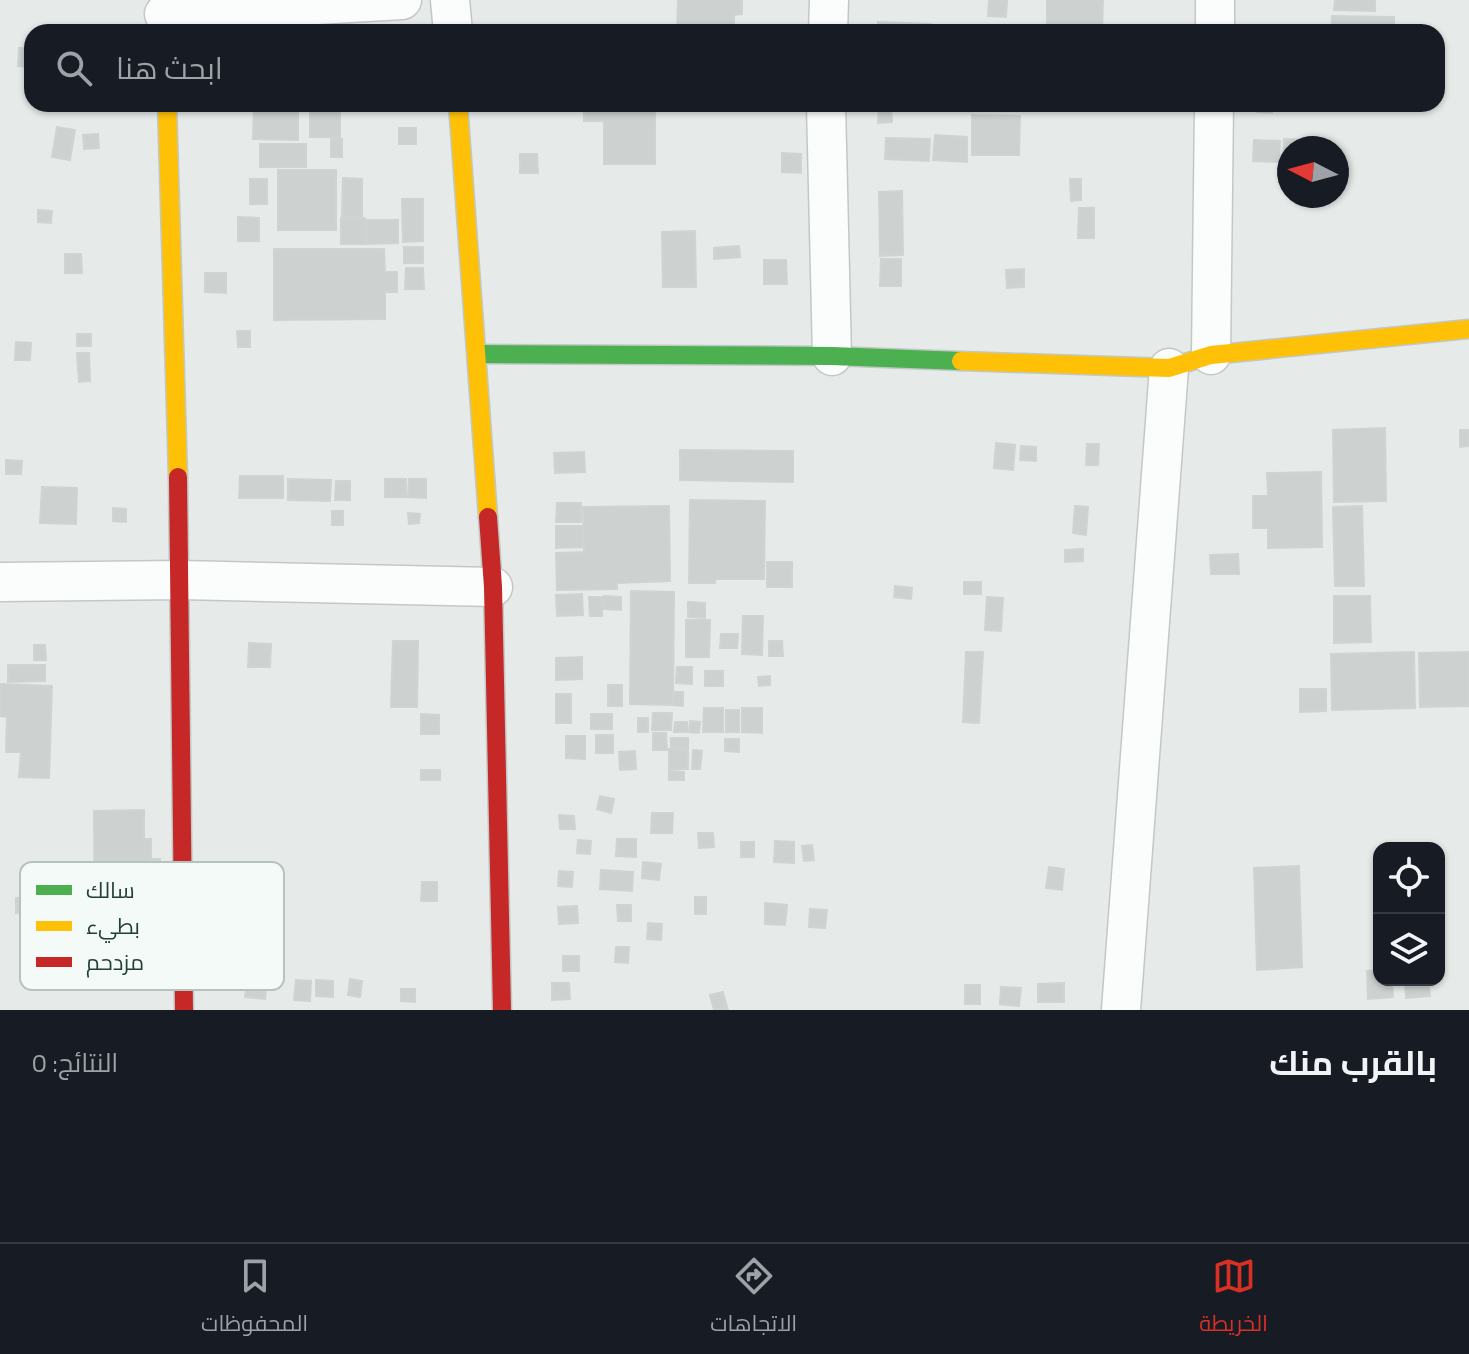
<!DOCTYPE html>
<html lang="ar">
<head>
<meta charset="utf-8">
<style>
  body { margin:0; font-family:"Titillium Web",Cairo,sans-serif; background:#20242c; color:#f1f3f6; direction:rtl }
  .controls { position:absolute; right:24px; bottom:24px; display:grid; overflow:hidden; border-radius:16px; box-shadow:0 2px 6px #0004 }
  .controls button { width:72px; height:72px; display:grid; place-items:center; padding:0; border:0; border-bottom:2px solid #363941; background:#171b24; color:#f1f3f6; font:40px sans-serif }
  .compass { position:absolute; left:1277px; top:136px; width:72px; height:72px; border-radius:50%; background:#171b24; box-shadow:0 2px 6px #0004; rotate:276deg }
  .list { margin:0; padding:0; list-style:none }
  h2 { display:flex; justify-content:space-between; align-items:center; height:104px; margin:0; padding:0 32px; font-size:34px }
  h2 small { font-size:26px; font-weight:400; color:#9ea1a6 }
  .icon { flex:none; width:44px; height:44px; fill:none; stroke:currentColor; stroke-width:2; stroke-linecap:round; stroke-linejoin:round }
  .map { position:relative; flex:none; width:1469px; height:1010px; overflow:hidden; direction:ltr }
  .search { position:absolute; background:#171b24; box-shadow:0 2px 6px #0004; left:24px; right:24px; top:24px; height:88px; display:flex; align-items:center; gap:20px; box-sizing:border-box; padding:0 28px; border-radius:24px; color:#9ea1a6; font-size:30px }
  .sheet { height:232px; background:#171b24 }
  nav { display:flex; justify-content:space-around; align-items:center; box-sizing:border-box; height:112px; border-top:2px solid #363941; background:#171b24; font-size:22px; color:#9ea1a6 }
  nav a { display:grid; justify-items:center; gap:4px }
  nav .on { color:#d93025 }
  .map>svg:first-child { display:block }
  .building { fill:#cdd2d0; stroke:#cfd4d2; stroke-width:2 }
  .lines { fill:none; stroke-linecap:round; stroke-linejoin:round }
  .street-casing { stroke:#c3c8c6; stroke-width:41 }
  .fast-casing { stroke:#c1c9c6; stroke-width:21 }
  .slow-casing { stroke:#c1c9c6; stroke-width:21 }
  .jam-casing { stroke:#c1c9c6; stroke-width:21 }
  .street { stroke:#fbfcfc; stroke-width:38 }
  .fast { stroke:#4caf50; stroke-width:18 }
  .slow { stroke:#ffc107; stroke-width:18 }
  .jam { stroke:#c62828; stroke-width:18 }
  .key { fill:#f4faf7; stroke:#b5c2be; stroke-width:2 }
  .key-label { font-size:22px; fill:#233f39 }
</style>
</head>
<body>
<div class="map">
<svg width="1469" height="1010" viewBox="0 0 1469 1010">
  <rect width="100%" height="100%" fill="#e6ebe9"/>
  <!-- building -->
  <path class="building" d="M678,0h64v14l-8,1v17h-57z
    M989,0h18l-1,17 -18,-1z
    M1047,0h56l-1,32h-55z
    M1335,0h40v11l-41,-1z
    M1332,16l62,1v15h-63z
    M878,22l53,2 -1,8h-53z
    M1142,25v7h-28v-6z
    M1150,27h21v5h-21z
    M568,29v3h-47v-2z
    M19,48l13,1v18l-14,-1z
    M254,104l44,2v34l-45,-1z
    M310,104h30v33h-30z
    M584,104h71v60h-51v-43h-20z
    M879,104h12l1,18 -14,1z
    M1258,104h14v9l-15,-1z
    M972,115l48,1 -1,39h-47z
    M57,127l18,3 -5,30 -18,-3z
    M399,128h17v16h-17z
    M98,134l1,14 -15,1 -1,-14z
    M935,135l32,2v25l-34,-2z
    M886,138l44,1 -1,22 -44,-2z
    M331,139h11v18h-11z
    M1284,139l25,1v8h-20v14h-6z
    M1254,140l26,1 -1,21 -26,-1z
    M260,144h46v23h-46z
    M782,153l19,1v19l-19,-1z
    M520,154h17l1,19h-18z
    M278,170h58v60h-58z
    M343,178l19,1v37h-20z
    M250,179h17v25h-17z
    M1070,179h11v21l-10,1z
    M902,191l1,64 -23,1 -1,-64z
    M402,199h21v42l-20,1z
    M1079,208h15v30h-16z
    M38,210l14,1 -1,12 -13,-1z
    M238,217l21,1v23h-21z
    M341,218h24v26h-24z
    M367,220h31v23l-31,1z
    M695,231l1,56h-33l-1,-55z
    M739,246l1,11 -26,2v-11z
    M404,247h19v16h-19z
    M274,249h110l1,23h12v20h-12v27l-111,1z
    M65,254h16l1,19h-17z
    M881,259h20v27h-21z
    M764,260h22l1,24h-23z
    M406,268h17l1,21h-19z
    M1024,269v18l-17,1 -1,-18z
    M205,273h21v20l-21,-1z
    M237,331h13v16h-12z
    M77,334h14v12h-14z
    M16,342l15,1 -1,17h-15z
    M77,353h12l1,28 -11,1z
    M1385,428l1,73 -52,1 -1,-72z
    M1460,430h9v16l-9,1z
    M996,443l19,2 -2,25 -19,-2z
    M1087,444h12l-1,21h-12z
    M1021,446l15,1v14l-16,-1z
    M680,450l113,1v31l-113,-2z
    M584,452l1,20 -30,1 -1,-20z
    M6,460l16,1 -1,13h-15z
    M1321,472l1,75 -54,1v-20h-15v-32h15l-1,-23z
    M240,476h43v22h-44z
    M288,479l43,1 -1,21 -42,-1z
    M385,479h21v18h-21z
    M409,479h17v19l-18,-1z
    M336,481h14v19h-15z
    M42,487l35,1 -1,36 -36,-1z
    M690,500l75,1 -1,78h-49v4h-26z
    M557,503h24v19h-25z
    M669,506l1,75 -53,2v6l-60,1 -1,-37 28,-1 -1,-45z
    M1075,506l13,1 -2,28 -13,-2z
    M1362,506l2,80h-29l-2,-79z
    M113,508l13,1v13l-13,-1z
    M332,511h11v14h-11z
    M408,513l12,1 -1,9 -10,1z
    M556,526h26v21l-26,1z
    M1083,549v12l-18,1v-12z
    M1238,554l1,20h-28l-1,-19z
    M767,562h25v25h-25z
    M964,582h17v12h-17z
    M895,586l17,2 -1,11 -17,-2z
    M631,591l43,1 -1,113 -43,-1z
    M582,594l1,21 -26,1 -1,-21z
    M604,596l17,1v13l-17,-1z
    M1334,596h36l1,46 -37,1z
    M589,597h13v19h-12z
    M987,597l16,1 -2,33 -16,-1z
    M688,602l17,1v15l-17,-1z
    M743,616h20l-1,39 -20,-1z
    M686,620h24l-1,37h-23z
    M721,634h17l-1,14h-17z
    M393,641h25l-1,66h-26z
    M769,641h13l1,15h-14z
    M249,643l22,1 -1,23h-22z
    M34,645h11l1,15h-12z
    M966,652h17l-4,71 -16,-1z
    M1414,652l1,56 -83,2 -1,-56z
    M1469,652v54l-49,1 -1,-54z
    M582,657v22l-26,1v-22z
    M8,665h37v16l-37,1z
    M677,667h15v17l-16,-1z
    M705,671h18v15h-18z
    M770,676v9l-11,1 -1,-9z
    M0,684l52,2 -3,92 -30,-1 2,-25h-15l1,-35 -7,-1z
    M608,685h14v21h-14z
    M1300,689h26v22l-26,1z
    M674,692h9v14l-9,-1z
    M556,694h15v29h-15z
    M704,708h19v24h-20z
    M742,708h20v25l-20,-1z
    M726,710h13v22h-13z
    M653,713h19l-1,17h-19z
    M421,714l18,1v19h-18z
    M591,714h21v15h-21z
    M638,718h10v14h-10z
    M690,721l10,1 -1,11 -10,-1z
    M675,722h12v10h-13z
    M653,733h13l1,17h-14z
    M596,735h17v18h-17z
    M566,736h19v23l-19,-1z
    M671,738h17v10h-17z
    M725,739h14v13l-14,-1z
    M669,749l19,1v19h-19z
    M693,750l9,1 -2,18h-8z
    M635,751l1,18 -16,1 -1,-18z
    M421,770h19v10h-19z
    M669,771l15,1v8h-15z
    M600,796l14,3 -3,14 -14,-4z
    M144,810v29h7v20h9l1,16h-10v46h-7l1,11h-23v18h-27l-1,-139z
    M652,813h21l-1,20h-21z
    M559,815l15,1 1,13h-15z
    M698,833h15l1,14 -15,1z
    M617,839h19v18l-20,-1z
    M578,840l13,1 -1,13 -13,-1z
    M775,841l19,1v21l-20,-1z
    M741,842h13v15h-13z
    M812,845l2,15 -10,1 -2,-15z
    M643,862l18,2 -2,16 -17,-2z
    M1299,866l3,101 -45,3 -3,-102z
    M1049,867l15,2 -2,21 -16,-2z
    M601,870l32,2 -1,19 -32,-2z
    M559,871l14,1 -1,15 -14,-1z
    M422,882h15v19h-16z
    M40,897v15l-24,1v-15z
    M695,897h11v17h-11z
    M765,903l22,2 -2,20 -20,-1z
    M617,905h14v16h-13z
    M577,906l1,17 -19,1 -1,-17z
    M810,909l17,1 -2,18 -16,-1z
    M648,923l14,1 -1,16 -14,-1z
    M616,947h13l-1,16 -13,-1z
    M563,956h16v15h-16z
    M1379,970v10h13l1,17 -25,2 -1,-28z
    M247,979l20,2 -2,18 -20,-2z
    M350,979l12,2 -2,16 -12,-2z
    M296,980l15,1 -1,20 -16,-1z
    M316,980l17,1v16l-17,-1z
    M1428,980l2,16 -24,2 -1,-16z
    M552,983h17l1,16 -18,1z
    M1064,983v19h-26v-18z
    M965,985h15v19h-15z
    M1001,987l20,1 -2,18 -19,-2z
    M401,989h14v13l-14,-1z
    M723,992l5,18h-14l-4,-15z"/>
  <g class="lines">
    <!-- street casing -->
    <g class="street-casing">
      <path id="street" d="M450,0l3,32
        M164,14l238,-14
        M828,32l1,-32
        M1215,32v-32
        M826,104l6,252
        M1211,355l3,-251
        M0,582l181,-2 312,7
        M1121,1010l48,-642"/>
    </g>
    <!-- fast casing -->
    <g class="fast-casing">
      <path id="fast" d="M478,354l354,2 129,5"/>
    </g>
    <!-- slow casing -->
    <g class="slow-casing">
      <path id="slow" d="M167,104l11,373
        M458,104l30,413
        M961,361l208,7 42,-13 258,-26"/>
    </g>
    <!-- jam casing -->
    <g class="jam-casing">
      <path id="jam" d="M178,477l6,533
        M488,517l5,70 9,423"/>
    </g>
    <!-- street -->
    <use href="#street" class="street"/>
    <!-- fast -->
    <use href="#fast" class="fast"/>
    <!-- slow -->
    <use href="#slow" class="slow"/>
    <!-- jam -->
    <use href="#jam" class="jam"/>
  </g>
  <!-- legend -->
  <rect x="20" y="862" width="264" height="128" rx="12" class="key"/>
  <rect x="36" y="885" width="36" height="10" fill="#4caf50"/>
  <rect x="36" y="921" width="36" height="10" fill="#ffc107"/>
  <rect x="36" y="957" width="36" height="10" fill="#c62828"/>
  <g class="key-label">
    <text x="86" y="898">سالك</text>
    <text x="86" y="934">بطيء</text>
    <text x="86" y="970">مزدحم</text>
  </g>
</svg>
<div class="controls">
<button><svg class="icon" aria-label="locate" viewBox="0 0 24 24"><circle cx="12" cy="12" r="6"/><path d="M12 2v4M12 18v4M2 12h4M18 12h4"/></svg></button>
<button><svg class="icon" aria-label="layers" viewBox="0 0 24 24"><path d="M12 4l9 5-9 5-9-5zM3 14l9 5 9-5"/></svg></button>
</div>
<svg class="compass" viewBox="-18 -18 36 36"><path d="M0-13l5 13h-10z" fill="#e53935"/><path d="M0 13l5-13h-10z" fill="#9ea1a6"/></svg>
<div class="search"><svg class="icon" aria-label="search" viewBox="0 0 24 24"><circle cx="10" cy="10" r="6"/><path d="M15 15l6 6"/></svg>ابحث هنا</div>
</div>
<section class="sheet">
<h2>بالقرب منك<small>النتائج: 0</small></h2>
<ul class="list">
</ul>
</section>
<nav>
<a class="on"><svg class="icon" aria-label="map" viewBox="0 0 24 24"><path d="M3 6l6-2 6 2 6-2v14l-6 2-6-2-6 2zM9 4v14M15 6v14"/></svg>الخريطة</a>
<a><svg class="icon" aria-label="directions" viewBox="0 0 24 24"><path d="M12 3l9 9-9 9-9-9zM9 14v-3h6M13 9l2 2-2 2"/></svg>الاتجاهات</a>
<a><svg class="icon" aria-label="saved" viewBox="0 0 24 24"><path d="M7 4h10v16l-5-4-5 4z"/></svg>المحفوظات</a>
</nav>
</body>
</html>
